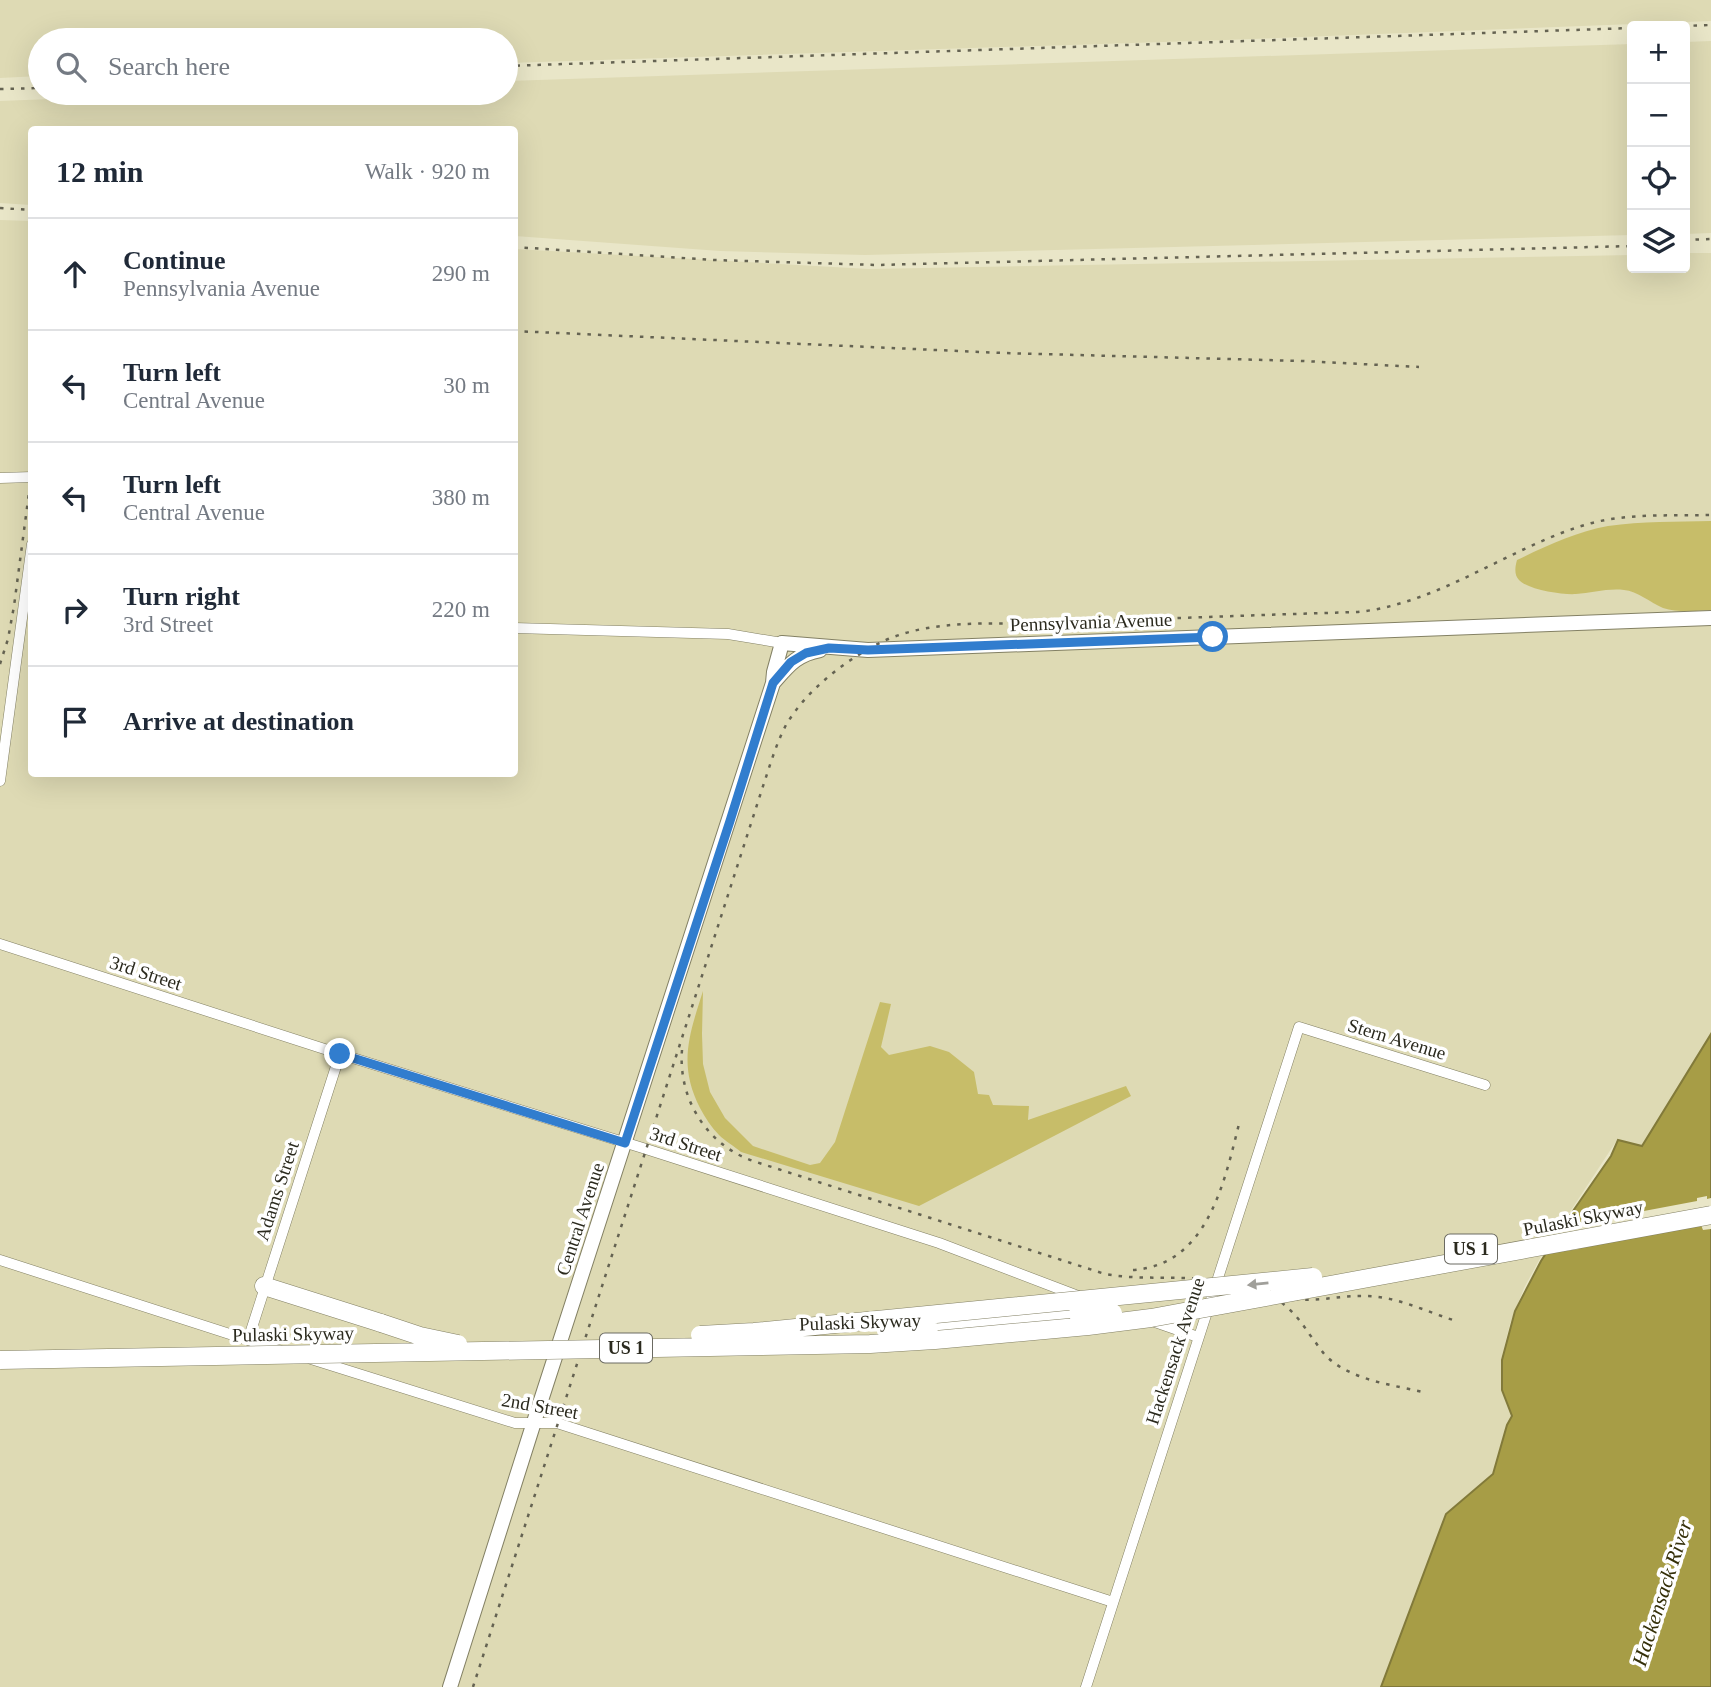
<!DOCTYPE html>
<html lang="en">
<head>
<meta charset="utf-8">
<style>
  body { margin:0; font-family:"Times New Roman",serif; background:#f2f2f3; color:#1f2937 }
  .controls { position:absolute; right:21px; top:21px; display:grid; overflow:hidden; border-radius:7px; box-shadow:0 7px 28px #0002 }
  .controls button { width:63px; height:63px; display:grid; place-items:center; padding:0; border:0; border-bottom:2px solid #e0e1e3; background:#fff; color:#1f2937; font:35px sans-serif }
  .stop { position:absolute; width:21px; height:21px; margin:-16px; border:5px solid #317dce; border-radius:50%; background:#fff }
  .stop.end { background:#317dce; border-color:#fff; box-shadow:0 2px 7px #0008 }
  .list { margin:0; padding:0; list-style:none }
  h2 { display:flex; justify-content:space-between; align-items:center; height:91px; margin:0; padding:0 28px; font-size:30px }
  h2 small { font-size:23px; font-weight:400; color:#747a83 }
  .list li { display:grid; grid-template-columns:46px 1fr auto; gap:21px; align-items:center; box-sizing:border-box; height:112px; padding:0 28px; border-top:2px solid #e0e1e3 }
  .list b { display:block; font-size:26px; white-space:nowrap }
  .list p { margin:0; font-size:23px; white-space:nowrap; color:#747a83 }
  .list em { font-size:23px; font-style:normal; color:#747a83 }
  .icon { flex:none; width:38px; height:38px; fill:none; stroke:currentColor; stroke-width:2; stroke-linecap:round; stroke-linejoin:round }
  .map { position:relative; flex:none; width:1711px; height:1687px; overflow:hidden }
  .search { position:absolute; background:#fff; box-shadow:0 7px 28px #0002; left:28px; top:28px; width:490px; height:77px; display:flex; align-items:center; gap:18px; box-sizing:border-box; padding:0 24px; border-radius:38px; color:#747a83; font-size:26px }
  .panel { position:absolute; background:#fff; box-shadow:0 7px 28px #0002; left:28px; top:126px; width:490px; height:651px; border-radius:7px }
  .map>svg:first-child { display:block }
  .built { fill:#dedab4 }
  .green { fill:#c7bd69 }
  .water { fill:#a79d46; stroke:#827a3a; stroke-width:2 }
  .pier { fill:#e9e6c8 }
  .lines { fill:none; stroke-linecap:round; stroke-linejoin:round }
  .minor-casing { stroke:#838064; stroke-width:11 }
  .secondary-casing { stroke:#838064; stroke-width:16 }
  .motorway-casing { stroke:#838064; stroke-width:19 }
  .minor { stroke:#fff; stroke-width:10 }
  .secondary { stroke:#fff; stroke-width:14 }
  .motorway { stroke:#fff; stroke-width:18 }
  .rail { stroke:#656352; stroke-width:2.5; stroke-dasharray:3.5 7; stroke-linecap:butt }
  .motorway-bridge-casing { stroke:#838064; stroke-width:19; stroke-linecap:butt }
  .motorway-bridge { stroke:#fff; stroke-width:18 }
  .oneway { fill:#a09f9a }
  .route { stroke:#317dce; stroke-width:9 }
  .labels { text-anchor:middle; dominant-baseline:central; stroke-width:7; stroke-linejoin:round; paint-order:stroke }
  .shield { fill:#fff; stroke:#6b6a62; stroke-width:2 }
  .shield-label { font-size:18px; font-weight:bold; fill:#2b2a1e }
  .street-label { font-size:19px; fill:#2b2a1e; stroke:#fff }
  .water-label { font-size:21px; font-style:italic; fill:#342f08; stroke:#fff }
</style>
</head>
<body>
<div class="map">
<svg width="1711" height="1687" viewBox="0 0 1711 1687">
  <rect width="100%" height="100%" fill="#e9e6c8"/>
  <!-- built -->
  <path class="built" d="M0,0h1711v21l-486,19 -719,23v-23h-466v36l-40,2z
    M1711,41v192l-26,1v-192z
    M1632,44v191l-767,20 -145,-4 -205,-15 -1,-106h-482l-1,75 -31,-2v-102l51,-2 103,-6h352v-12z
    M0,220l31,1 1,553h482l1,-525 354,20 763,-14v13h53v-15h26v781l-69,113 -25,-7 -74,113 -19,35 -14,36 -9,36 1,30 11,26 -6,9 -15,51 -44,37 -67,174h-1381z"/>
  <!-- green -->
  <path class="green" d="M1711,521v89c-16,1 -33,3 -48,-2 -12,-5 -26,-17 -39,-18 -16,-2 -33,3 -48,4 -13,1 -48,-4 -57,-14 -5,-5 -4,-13 -2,-20 29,-14 59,-28 91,-34 34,-5 69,-4 103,-5z
    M703,991l-1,43 1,30 7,28 15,26 28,28 57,19 10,-2 15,-21 45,-140 11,2 -10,43 8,8 41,-9 19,6 25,20 4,22 11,1 4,10 36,1 -1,14 98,-34 5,10 -212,110 -178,-54c-7,-6 -16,-11 -22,-17 -8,-8 -14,-18 -19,-27 -22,-43 -11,-73 3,-117z"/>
  <!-- water -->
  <path class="water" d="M1711,1034v653h-330l65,-173 47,-40 14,-49 5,-9 -10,-26v-30l13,-49 26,-50 32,-50 38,-55 7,-16 24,6z"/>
  <!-- pier -->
  <path class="pier" d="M1707,1196v3l4,-1v31l-8,1 -2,-5 -122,23v1l-37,5 17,-27 6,-2 -1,-6 9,-2 2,7 122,-23v-3z"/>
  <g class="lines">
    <!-- minor casing -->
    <g class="minor-casing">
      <path id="minor" d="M0,478l32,-1
        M514,628l214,6 54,9
        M0,781l32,-237
        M0,944l340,110 306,95 293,94 139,53
        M0,1260l279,90
        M1152,1321l46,16
        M248,1340l92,-286
        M311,1359l204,64h42l556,179
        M1086,1687l213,-660 186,58"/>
    </g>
    <!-- secondary casing -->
    <g class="secondary-casing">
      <path id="secondary" d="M773,683c15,-17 24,-29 47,-33
        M450,1687l84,-265 239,-739 1,-11 8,-29 86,7 843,-32"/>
    </g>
    <!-- motorway casing -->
    <g class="motorway-casing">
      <path id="motorway" d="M264,1286l117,37
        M929,1328l149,-14"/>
    </g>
    <!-- minor -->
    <use href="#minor" class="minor"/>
    <!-- secondary -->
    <use href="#secondary" class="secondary"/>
    <!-- motorway -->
    <use href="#motorway" class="motorway"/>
    <!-- rail -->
    <path class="rail" d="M1683,26l28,-1
      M506,66l1126,-38
      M0,89l40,-1
      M0,208l32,2
      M1685,240l26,-1
      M514,247l200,13 163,5 755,-19
      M514,331l489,22 300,8 116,6
      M0,664l8,-25 6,-33 18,-136
      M682,1050c-4,49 25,95 71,111l352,113c32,6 64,2 96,5 33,2 63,15 95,20 23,3 46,-4 69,-3 30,0 60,15 88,24
      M1133,1270c76,-5 92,-91 107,-150
      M1273,1297c16,9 27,23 37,38 6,7 10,15 17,22 26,24 67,28 100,36
      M473,1687l292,-907c6,-18 12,-38 21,-55 21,-36 63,-68 100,-85 51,-22 110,-15 164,-17 102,-4 205,-8 308,-11 83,-9 151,-65 230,-88 39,-11 83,-8 123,-9"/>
    <!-- motorway-bridge casing -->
    <g class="motorway-bridge-casing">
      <path id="motorway-bridge" d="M1078,1314l35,-1
        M381,1323l39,13 38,8
        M892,1331l37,-3
        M700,1335l54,-3 559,-55
        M0,1360l870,-16 65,-4 153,-14 63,-8 560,-103"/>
    </g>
    <!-- motorway-bridge -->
    <use href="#motorway-bridge" class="motorway-bridge"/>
  </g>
  <!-- one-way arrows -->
  <defs><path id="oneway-solid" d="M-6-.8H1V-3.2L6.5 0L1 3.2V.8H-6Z" transform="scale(1.75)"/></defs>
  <use class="oneway" href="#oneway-solid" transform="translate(1258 1284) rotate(174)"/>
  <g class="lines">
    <!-- route -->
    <path class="route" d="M340,1054l285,89 105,-322 43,-138 18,-21 15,-9 23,-5 39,2 345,-13"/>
  </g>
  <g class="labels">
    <!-- shield labels -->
    <g class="shield">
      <rect x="1445" y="1234.5" width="52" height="29" rx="5"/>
      <rect x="600" y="1333.5" width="52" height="29" rx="5"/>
    </g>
    <g class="shield-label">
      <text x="1471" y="1249">US 1</text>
      <text x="626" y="1348">US 1</text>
    </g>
    <!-- street labels -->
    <g class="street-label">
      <text transform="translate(1091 622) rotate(-2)">Pennsylvania Avenue</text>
      <text transform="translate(146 973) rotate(18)">3rd Street</text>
      <text transform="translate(1397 1039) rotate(17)">Stern Avenue</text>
      <text transform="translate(686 1144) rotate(18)">3rd Street</text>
      <text transform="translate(277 1191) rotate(-72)">Adams Street</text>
      <text transform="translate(1583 1218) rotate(-11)">Pulaski Skyway</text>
      <text transform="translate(580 1219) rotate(-72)">Central Avenue</text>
      <text transform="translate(860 1322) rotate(-2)">Pulaski Skyway</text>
      <text transform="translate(293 1334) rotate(-1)">Pulaski Skyway</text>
      <text transform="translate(1175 1351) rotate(-72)">Hackensack Avenue</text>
      <text transform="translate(540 1406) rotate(10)">2nd Street</text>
    </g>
    <!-- water labels -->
    <g class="water-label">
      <text transform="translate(1662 1593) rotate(-72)">Hackensack River</text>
    </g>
  </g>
</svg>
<div class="controls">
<button>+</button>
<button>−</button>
<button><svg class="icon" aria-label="locate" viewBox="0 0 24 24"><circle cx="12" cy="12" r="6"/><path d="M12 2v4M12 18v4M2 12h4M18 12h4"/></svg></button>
<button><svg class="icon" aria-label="layers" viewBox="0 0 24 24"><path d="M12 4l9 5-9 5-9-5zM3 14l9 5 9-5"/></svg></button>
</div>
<div class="stop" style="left:1213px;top:637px"></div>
<div class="stop end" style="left:340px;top:1054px"></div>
<div class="search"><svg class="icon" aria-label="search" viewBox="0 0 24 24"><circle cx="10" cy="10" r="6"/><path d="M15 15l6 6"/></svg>Search here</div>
<section class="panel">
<h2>12 min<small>Walk · 920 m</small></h2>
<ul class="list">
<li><svg class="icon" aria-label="ahead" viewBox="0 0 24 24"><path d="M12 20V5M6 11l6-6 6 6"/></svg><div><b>Continue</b><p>Pennsylvania Avenue</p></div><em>290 m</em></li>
<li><svg class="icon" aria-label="left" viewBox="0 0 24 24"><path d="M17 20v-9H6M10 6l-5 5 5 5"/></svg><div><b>Turn left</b><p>Central Avenue</p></div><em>30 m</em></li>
<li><svg class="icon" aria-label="left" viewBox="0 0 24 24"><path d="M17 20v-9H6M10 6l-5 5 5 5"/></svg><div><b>Turn left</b><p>Central Avenue</p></div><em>380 m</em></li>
<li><svg class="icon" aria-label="right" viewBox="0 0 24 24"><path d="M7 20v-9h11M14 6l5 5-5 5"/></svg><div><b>Turn right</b><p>3rd Street</p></div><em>220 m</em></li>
<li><svg class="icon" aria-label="arrive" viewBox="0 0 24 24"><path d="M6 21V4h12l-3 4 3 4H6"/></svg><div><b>Arrive at destination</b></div></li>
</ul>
</section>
</div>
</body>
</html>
